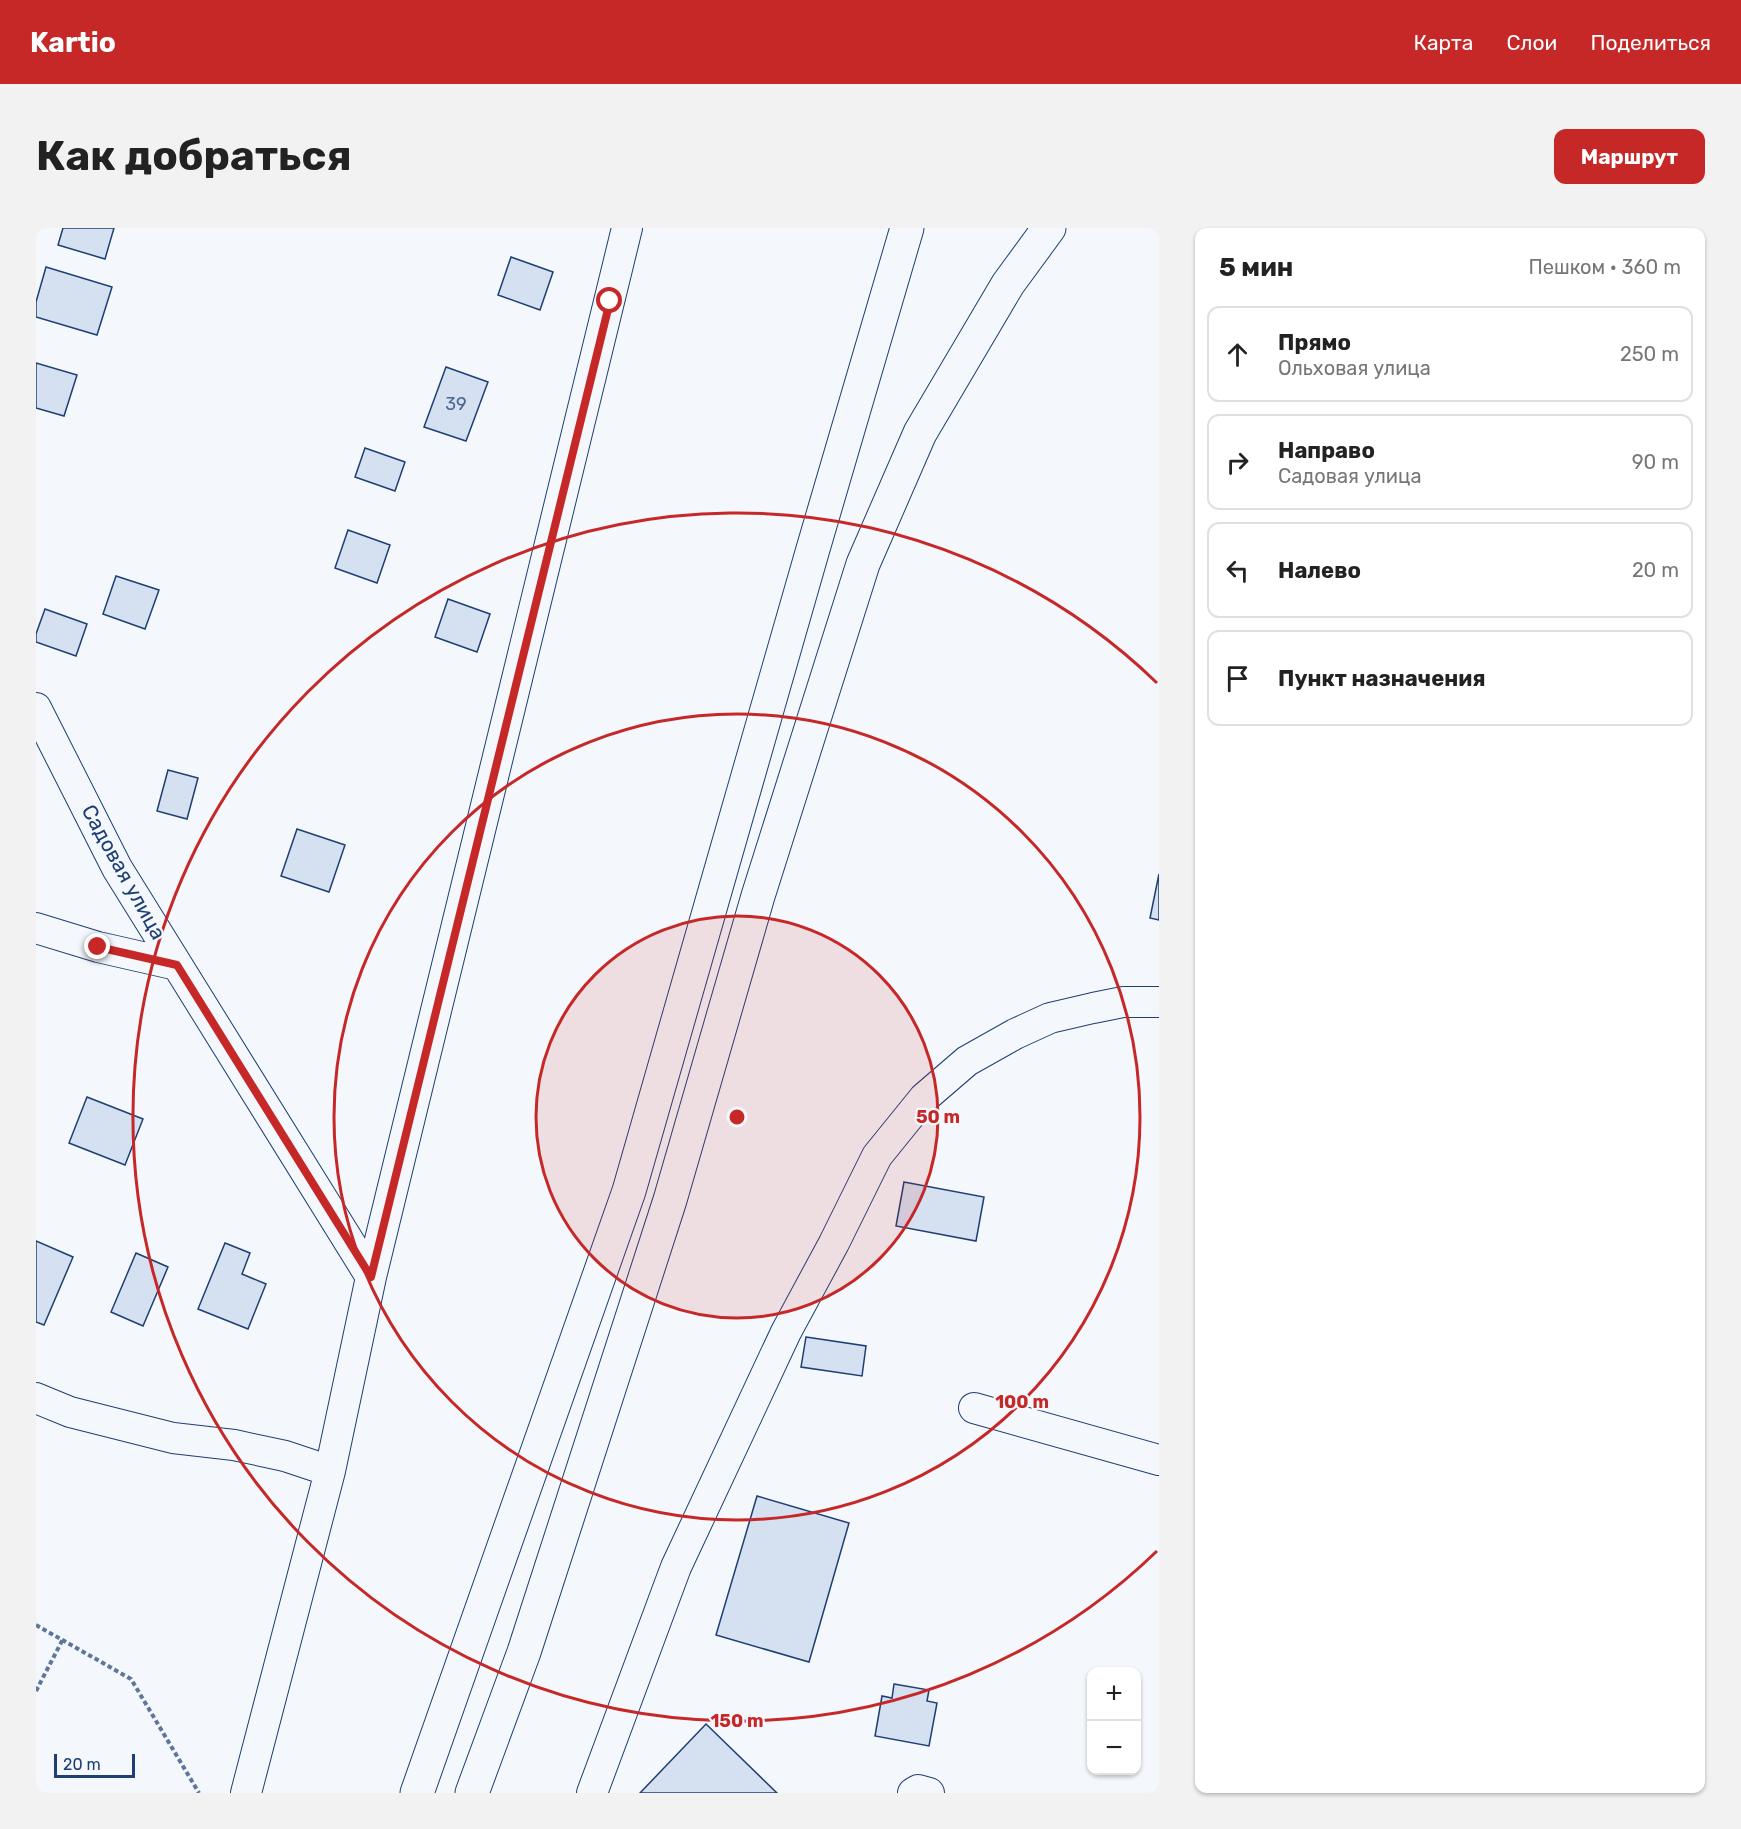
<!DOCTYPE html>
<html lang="ru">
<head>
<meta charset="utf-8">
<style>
  body { margin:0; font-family:Rubik,sans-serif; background:#f2f2f2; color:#222 }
  .controls { position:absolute; right:18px; bottom:18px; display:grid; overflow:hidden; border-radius:12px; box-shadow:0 2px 4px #0004 }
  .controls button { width:54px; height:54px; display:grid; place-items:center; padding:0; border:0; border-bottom:2px solid #e0e0e0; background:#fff; color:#222; font:30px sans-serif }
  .scale { position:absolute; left:18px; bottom:15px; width:81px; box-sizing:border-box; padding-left:6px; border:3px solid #1d3f73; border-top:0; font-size:16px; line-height:21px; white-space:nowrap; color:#1d3f73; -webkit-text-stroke:4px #f4f7fb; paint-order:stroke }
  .stop { position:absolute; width:18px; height:18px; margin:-14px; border:4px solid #c62828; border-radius:50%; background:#fff }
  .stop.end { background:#c62828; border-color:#fff; box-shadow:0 2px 6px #0008 }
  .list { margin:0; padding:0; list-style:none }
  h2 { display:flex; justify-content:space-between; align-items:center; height:78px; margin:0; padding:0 24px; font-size:26px }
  h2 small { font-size:20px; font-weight:400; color:#767676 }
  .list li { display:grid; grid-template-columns:39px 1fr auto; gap:18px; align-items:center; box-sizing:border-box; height:96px; margin:0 12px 12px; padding:0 12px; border:2px solid #e0e0e0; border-radius:12px }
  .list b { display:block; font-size:22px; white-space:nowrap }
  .list p { margin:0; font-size:20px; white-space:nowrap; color:#767676 }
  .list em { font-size:20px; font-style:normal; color:#767676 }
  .icon { flex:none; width:33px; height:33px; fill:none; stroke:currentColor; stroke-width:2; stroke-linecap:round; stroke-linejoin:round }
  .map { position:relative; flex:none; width:1123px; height:1565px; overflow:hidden; border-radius:12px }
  header { display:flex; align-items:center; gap:36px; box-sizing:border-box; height:84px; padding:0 30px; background:#c62828; color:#fff }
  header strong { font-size:28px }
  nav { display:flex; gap:33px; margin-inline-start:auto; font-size:21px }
  .intro { display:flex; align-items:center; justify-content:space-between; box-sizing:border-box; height:144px; padding:0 36px }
  h1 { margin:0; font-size:42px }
  .button { padding:15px 27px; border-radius:12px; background:#c62828; color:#fff; font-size:21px; font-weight:700 }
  main { display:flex; gap:36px; padding:0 36px }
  aside { flex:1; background:#fff; border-radius:12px; box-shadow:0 2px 4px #0004 }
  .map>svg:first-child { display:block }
  .building { fill:#d5e0f0; stroke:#1d3f73; stroke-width:1.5 }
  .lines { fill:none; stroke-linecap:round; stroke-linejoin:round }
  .minor-casing { stroke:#1d3f73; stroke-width:32 }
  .major-casing { stroke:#1d3f73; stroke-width:35 }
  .path { stroke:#5e769c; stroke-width:4; stroke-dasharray:4.5 3; stroke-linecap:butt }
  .minor { stroke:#f4f7fb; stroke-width:30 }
  .major { stroke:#f4f7fb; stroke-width:33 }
  .route { stroke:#c62828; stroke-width:8 }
  .ring { fill:none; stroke:#c62828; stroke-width:3 }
  .labels { text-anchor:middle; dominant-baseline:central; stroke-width:4.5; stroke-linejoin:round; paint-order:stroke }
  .number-label { font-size:18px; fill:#4b6792 }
  .street-label { font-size:21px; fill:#1d3f73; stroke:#f4f7fb }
  .centre { fill:#c62828; stroke:#f4f7fb; stroke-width:3 }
  .ring-label { font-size:18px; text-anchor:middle; font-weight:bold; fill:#c62828; stroke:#f4f7fb; stroke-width:4.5; stroke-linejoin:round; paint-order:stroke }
</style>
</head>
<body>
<header>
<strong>Kartio</strong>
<nav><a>Карта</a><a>Слои</a><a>Поделиться</a></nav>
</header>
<div class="intro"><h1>Как добраться</h1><a class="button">Маршрут</a></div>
<main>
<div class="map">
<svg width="1123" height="1565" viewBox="0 0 1123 1565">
  <rect width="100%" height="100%" fill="#f4f7fb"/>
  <!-- building -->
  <path class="building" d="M27,0h51l-9,31 -47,-14z
    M475,29l42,15 -13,38 -42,-15z
    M10,39l66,20 -15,48 -61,-18v-15z
    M0,135l41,12 -13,41 -28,-8z
    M410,139l42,15 -22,59 -42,-14z
    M329,220l40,14 -10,29 -40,-14z
    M312,302l42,15 -13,38 -42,-15z
    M80,348l43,14 -14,39 -42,-15z
    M412,371l42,15 -13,38 -42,-15z
    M9,381l42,15 -11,32 -40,-14v-8z
    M132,542l30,8 -11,41 -30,-8z
    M261,601l48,16 -16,47 -48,-16z
    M1123,646v46l-9,-2z
    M51,869l56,22 -18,46 -56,-22z
    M868,954l80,15 -8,44 -80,-15z
    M0,1013l37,16 -29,68 -8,-3z
    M189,1015l25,10 -8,21 24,10 -18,45 -50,-20z
    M100,1025l32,14 -25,59 -32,-14z
    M770,1109l60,9 -4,30 -61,-9z
    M721,1268l92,27 -40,139 -93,-27z
    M858,1456l35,6 -2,11 10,2 -8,43 -54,-10 7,-40 10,2z
    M670,1496l71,69h-137z"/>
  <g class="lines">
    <!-- minor casing -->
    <g class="minor-casing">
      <path id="minor" d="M0,480l81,160 254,409
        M0,700l62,19 79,18
        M0,1170l34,14 103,26 61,7 51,11 45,15
        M938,1180l185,52
        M210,1565l84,-322 41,-194 256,-1049
        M556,1565l84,-226 110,-235 48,-89 43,-87 47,-58 43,-37 48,-27 35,-16 43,-10 30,-6h36
        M877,1565l5,-3 11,3"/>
    </g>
    <!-- major casing -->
    <g class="major-casing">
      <path id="major" d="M381,1565l212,-602 184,-642 94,-321
        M436,1565l52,-141 146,-452 88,-304 105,-332 57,-131 88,-149 41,-56"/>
    </g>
    <!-- path -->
    <path class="path" d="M0,1397l95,54 68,114
      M0,1463l27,-52"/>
    <!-- minor -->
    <use href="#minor" class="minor"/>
    <!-- major -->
    <use href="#major" class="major"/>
  </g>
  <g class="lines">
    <!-- route -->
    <path class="route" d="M62,719l79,18 194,312 239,-976"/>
  </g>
  <!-- distance rings -->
  <circle cx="701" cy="889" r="201" fill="#c62828" fill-opacity=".12"/>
  <g class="ring">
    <circle cx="701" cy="889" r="201"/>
    <circle cx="701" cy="889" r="403"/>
    <path d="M1121 1323A604 604 0 1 1 1121 455"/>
  </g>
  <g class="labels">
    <!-- number labels -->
    <g class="number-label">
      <text x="420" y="176">39</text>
    </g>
    <!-- street labels -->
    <g class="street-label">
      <text transform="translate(88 644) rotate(61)">Садовая улица</text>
    </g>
  </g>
  <circle cx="701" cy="889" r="9" class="centre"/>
  <g class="ring-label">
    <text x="902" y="895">50 m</text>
    <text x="986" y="1180">100 m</text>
    <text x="701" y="1499">150 m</text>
  </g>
</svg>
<div class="controls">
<button>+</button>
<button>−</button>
</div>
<div class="scale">20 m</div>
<div class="stop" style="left:574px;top:73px"></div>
<div class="stop end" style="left:62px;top:719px"></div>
</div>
<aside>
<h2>5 мин<small>Пешком · 360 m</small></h2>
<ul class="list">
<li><svg class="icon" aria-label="ahead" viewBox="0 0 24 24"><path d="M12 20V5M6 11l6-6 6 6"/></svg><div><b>Прямо</b><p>Ольховая улица</p></div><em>250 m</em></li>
<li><svg class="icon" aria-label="right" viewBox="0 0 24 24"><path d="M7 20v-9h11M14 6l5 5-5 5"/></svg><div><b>Направо</b><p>Садовая улица</p></div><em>90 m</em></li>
<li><svg class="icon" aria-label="left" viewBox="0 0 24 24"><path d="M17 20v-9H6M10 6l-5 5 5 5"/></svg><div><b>Налево</b></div><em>20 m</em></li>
<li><svg class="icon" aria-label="arrive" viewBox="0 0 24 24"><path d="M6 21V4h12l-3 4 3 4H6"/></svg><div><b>Пункт назначения</b></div></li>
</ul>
</aside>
</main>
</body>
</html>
